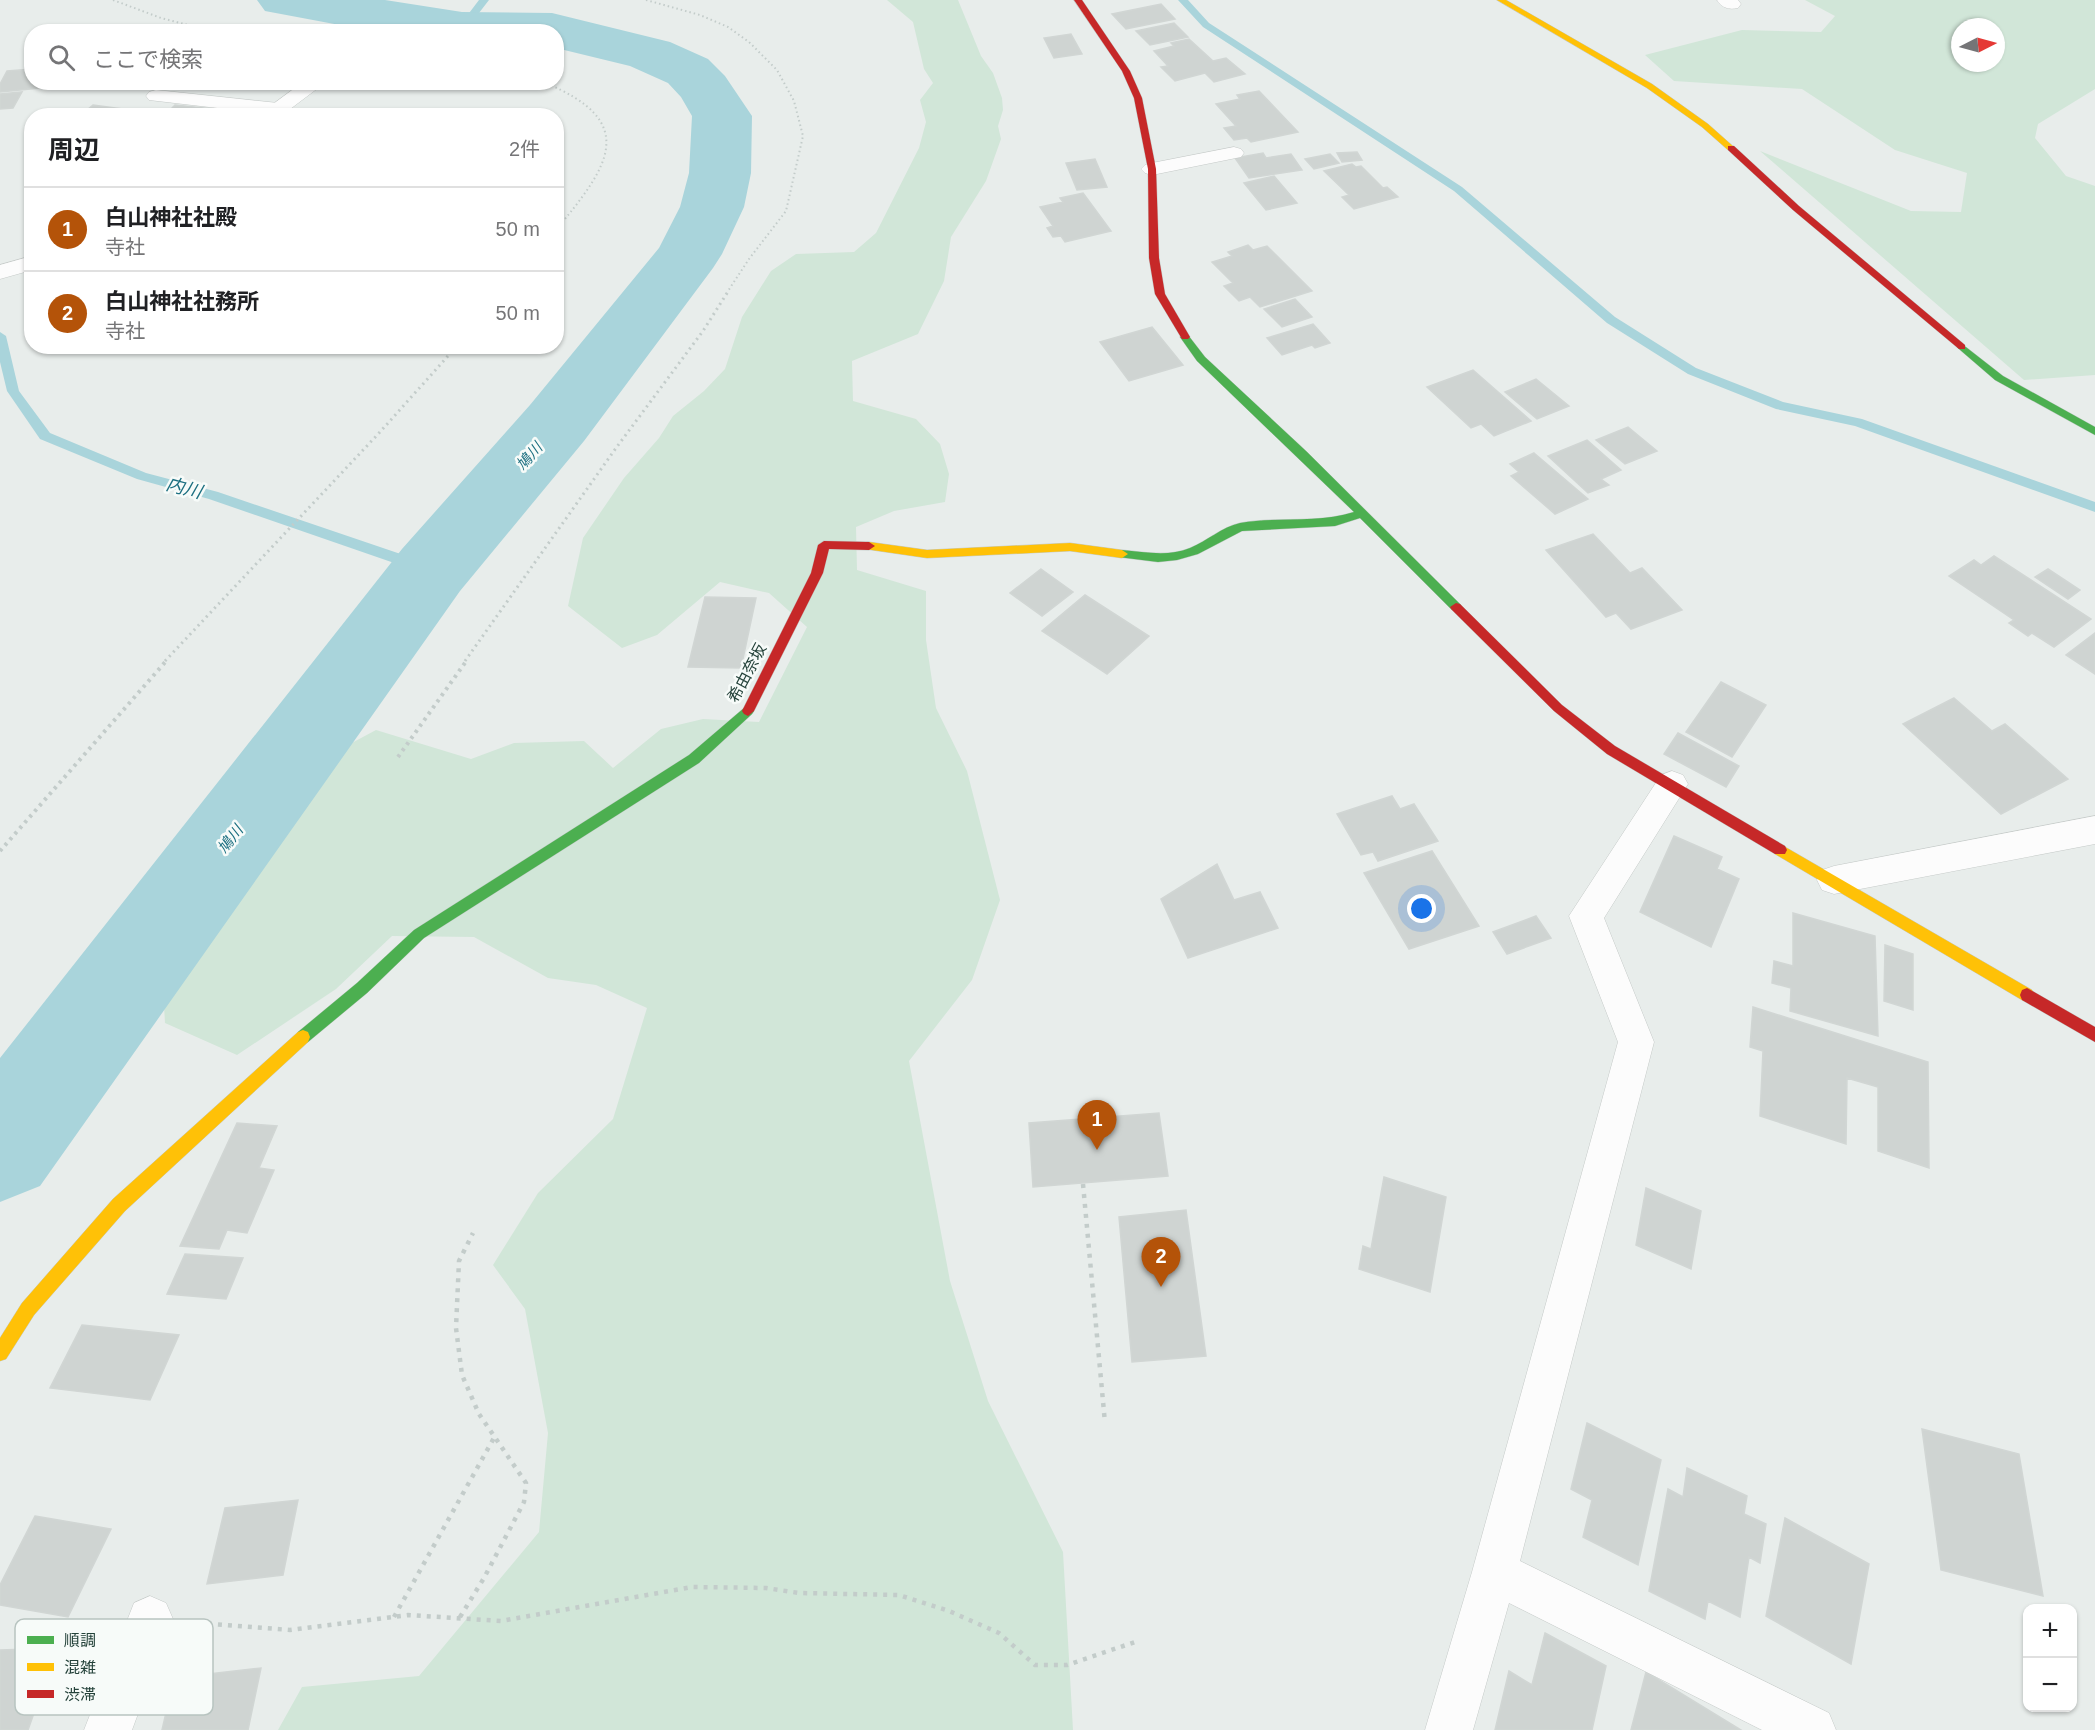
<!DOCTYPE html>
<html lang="ja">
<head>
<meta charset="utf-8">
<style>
  body { margin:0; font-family:Helvetica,"Noto Sans JP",sans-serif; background:#f2f2f2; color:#202124 }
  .controls { position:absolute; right:18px; bottom:18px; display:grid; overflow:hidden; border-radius:12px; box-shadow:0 2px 4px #0004 }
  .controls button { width:54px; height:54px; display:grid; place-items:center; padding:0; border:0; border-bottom:2px solid #e0e0e0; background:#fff; color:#202124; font:30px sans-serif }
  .compass { position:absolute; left:1951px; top:18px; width:54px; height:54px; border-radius:50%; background:#fff; box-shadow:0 2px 4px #0004; rotate:84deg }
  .you { position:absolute; left:1422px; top:909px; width:21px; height:21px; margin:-15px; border:4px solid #fff; border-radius:50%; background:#1a73e8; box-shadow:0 0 0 9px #1a73e833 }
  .badge { display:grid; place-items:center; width:39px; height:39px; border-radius:50%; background:#b45309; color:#fff; font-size:20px; font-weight:700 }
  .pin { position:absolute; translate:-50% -50px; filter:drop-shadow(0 2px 3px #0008) }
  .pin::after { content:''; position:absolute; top:32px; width:21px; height:18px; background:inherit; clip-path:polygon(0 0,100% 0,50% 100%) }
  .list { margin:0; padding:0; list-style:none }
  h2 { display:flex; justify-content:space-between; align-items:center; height:78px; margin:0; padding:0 24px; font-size:26px }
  h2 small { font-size:20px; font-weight:400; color:#757577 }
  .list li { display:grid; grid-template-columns:39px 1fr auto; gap:18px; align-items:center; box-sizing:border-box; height:84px; padding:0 24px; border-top:2px solid #e0e0e0 }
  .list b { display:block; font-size:22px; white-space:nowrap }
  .list p { margin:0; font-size:20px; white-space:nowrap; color:#757577 }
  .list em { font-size:20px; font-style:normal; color:#757577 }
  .icon { flex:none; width:33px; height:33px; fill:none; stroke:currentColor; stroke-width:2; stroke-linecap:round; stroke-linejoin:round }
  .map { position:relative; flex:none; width:2095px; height:1730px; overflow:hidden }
  .search { position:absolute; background:#fff; box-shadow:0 2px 4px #0004; left:24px; top:24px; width:540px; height:66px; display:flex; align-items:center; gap:15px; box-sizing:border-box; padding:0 21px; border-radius:24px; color:#757577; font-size:22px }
  .panel { position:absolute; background:#fff; box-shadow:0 2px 4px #0004; left:24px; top:108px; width:540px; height:246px; border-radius:24px }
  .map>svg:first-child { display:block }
  .green { fill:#d1e6d8; fill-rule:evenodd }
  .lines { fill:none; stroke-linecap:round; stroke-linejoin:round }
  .stream { fill:#a9d4db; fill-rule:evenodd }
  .river { fill:#a9d4db; fill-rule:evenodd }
  .building { fill:#cfd4d2; stroke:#d1d6d4; stroke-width:1.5 }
  .lane-casing { stroke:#c5cac8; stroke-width:1 }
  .street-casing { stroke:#c5cac8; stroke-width:1 }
  .fast-casing { stroke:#c3cbc8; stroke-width:1 }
  .slow-casing { stroke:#c3cbc8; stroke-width:1 }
  .jam-casing { stroke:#c3cbc8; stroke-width:1 }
  .path-far3 { stroke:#c3ccca; stroke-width:2; stroke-dasharray:1.5 3; stroke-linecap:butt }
  .path-far2 { stroke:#c3ccca; stroke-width:3; stroke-dasharray:2 4; stroke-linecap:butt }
  .path-far1 { stroke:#c3ccca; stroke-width:4; stroke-dasharray:3 4.5; stroke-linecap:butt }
  .path { stroke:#c3ccca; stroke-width:4.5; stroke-dasharray:4 6; stroke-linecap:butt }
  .lane { fill:#fcfcfc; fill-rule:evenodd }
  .street { fill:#fcfcfc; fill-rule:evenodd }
  .fast { fill:#4caf50; fill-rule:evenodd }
  .slow { fill:#ffc107; fill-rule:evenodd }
  .jam { fill:#c62828; fill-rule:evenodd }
  .labels { text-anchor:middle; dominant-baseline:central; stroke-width:5; stroke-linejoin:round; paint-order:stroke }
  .far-water-label { font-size:15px; font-style:italic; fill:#1c6f80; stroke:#f7fbf9 }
  .street-label { font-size:16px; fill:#24423a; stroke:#f7fbf9 }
  .water-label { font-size:18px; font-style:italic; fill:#1c6f80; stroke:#f7fbf9 }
  .key { fill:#f7fbf9; stroke:#b8c4c0; stroke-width:1.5 }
  .key-label { font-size:16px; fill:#24423a }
</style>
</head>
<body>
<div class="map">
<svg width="2095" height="1730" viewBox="0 0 2095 1730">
  <rect width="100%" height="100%" fill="#e8edeb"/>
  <!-- green -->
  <path class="green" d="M887,0h71l23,56 12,17 9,25 1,12 -5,16 3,13 -15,42 -35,56 -7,44 -26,53 -66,27 1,40 63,18 24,25 9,30 -4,28 -51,9 -38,16 1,43 69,21v49l10,68 31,63 33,129 -28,80 -63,81 41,220 38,120 75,151 10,178h-795l24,-43 117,-11 120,-144 9,-99 -23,-124 -32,-44 45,-72 75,-74 34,-111 -51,-23 -48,-7 -74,-41 -82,-1 -56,53 -99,66 -72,-32 -3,-53 48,-61 56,-87 54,-62 56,-30 95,29 43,-16 70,-2 29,27 48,-39 42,-10 56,3 48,-95 -38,-34 -49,-11 -63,53 -35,13 -54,-42 15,-68 41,-60 35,-40 14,-22 31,-25 21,-22 17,-52 29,-46 25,-17 58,-2 22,-19 43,-85 7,-26 -6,-22 13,-17 -9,-14 -11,-47z
    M1805,0h290v89l-57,35 -3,14 31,38 29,10v189l-71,5 -264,-229 151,60 50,1 6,-39 -72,-23 -93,-61 -128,-8 -29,-26 97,-25 79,2 14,-16zM1960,27h36v36h-36z"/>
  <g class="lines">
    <!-- stream -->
    <path class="stream" d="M479,0h10l-24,31h-6l-2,-2z
      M1178,0h10l21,23 253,164 153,130 81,51 87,34 79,17 233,83v10l-240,-86 -79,-17 -88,-35 -81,-51 -153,-132 -251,-164z
      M0,332l6,4 13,55 31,42 96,40 72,19 218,74 2,4 -7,5 -5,-1 -217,-75 -72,-20 -97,-40 -33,-48 -7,-29z"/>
    <!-- river -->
    <path class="river" d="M257,0h128l77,12 90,1 118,29 38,17 17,17 27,40 -1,57 -7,34 -22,47 -9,14 -129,173 -124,150 -420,595 -40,16v-144l402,-509 128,-144 129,-157 21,-41 9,-34 3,-57 -11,-19 -13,-14 -38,-17 -74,-18v-16h-179l-112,-21z"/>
  </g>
  <!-- building -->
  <path class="building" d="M1161,4l14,15 -49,10 -14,-15z
    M1174,23l14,14 -38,8 -14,-14z
    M1071,34l11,20 -28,4 -10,-20z
    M1189,39l24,22 13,-3 19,16 -31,8 -9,-9 -30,8 -14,-14 7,-1 -14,-15 20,-5 -3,-3z
    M32,69v13h10l-2,6 -40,4v-8l7,-13z
    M190,82h34l-7,7 -31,-3z
    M1259,91l39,41 -47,10 -4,-4 -13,2 -10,-12 12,-2 -20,-22 24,-5 -3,-4z
    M22,92l-9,16 -13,1v-15z
    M93,105l30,4 -8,7h-35z
    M175,105l48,5 -6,6h-53z
    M1357,152l5,8 -20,2 -5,-9z
    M1263,153l3,5 25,-4 11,16 -53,8 -14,-20z
    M1330,154l9,9 -25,6 -9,-10z
    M1095,159l12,28 -30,3 -11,-27z
    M1352,164l4,3 5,-1 22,22 4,-1 11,10 -44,12 -12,-12 7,-2 -25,-24z
    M1274,176l23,27 -31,7 -22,-27z
    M1083,193l28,38 -46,11 -4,-6 -8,1 -6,-9 6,-2 -13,-19 23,-5 -3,-4z
    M1248,245l5,5 14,-4 45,45 -52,16 -10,-10 -11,4 -15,-15 9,-3 -21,-21 20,-6 -4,-4z
    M1295,299l17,18 -30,10 -18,-18z
    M1313,324l17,19 -15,5 -3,-3 -30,10 -15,-17z
    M1152,327l31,38 -54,16 -29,-39z
    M1473,370l58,51 -37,15 -13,-12 -10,4 -44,-41z
    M1536,379l33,27 -32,13 -32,-27z
    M1628,427l29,24 -32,13 -29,-24z
    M1587,440l34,30 -20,9 8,6 -21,8 -40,-37z
    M1534,453l54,46 -33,15 -44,-38 8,-4 -9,-8z
    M1593,534l37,39 12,-5 40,42 -51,19 -15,-16 -10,4 -60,-67z
    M1994,556l97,63 -37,28 -22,-14 -4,3 -19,-13 5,-3 -65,-44 25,-16 7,5z
    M1041,569l32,23 -31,24 -32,-23z
    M2048,569l32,21 -12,9 -33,-22z
    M1085,595l64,41 -42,38 -65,-43z
    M705,597l51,1 -15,70 -53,-1z
    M2095,633v41l-29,-19z
    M1721,682l45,23 -34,52 -46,-25z
    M1954,698l38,33 13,-7 63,55 -67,35 -98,-90z
    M1678,733l61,33 -13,21 -62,-33z
    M1392,796l8,13 14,-5 24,37 -60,20 -5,-9 -12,3 -24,-41z
    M1674,836l48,21 -5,12 22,10 -28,68 -71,-35z
    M1432,851l47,75 -70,23 -45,-76z
    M1217,864l17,36 26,-8 18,36 -90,30 -27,-59z
    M1793,913l82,23 3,100 -88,-25 1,-23 -19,-5 2,-22 19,5z
    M1536,916l15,22 -44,16 -14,-22z
    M1885,945l28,9v56l-29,-9z
    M1753,1007l175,55 1,106 -51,-17v-64l-31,-9 -1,66 -86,-28 3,-65 -13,-4z
    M1159,1113l9,63 -135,11 -4,-64z
    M237,1123l40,3 -18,42 15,2 -27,63 -20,-3 -8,19 -39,-3z
    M1384,1177l62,20 -16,95 -71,-23 4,-23 8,3z
    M1646,1188l55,23 -10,58 -55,-24z
    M1186,1210l20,146 -74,6 -13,-145z
    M185,1254l58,4 -17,41 -59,-5z
    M82,1325l97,10 -29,65 -100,-12z
    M1587,1423l74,37 -23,105 -55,-28 9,-37 -21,-11z
    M1922,1429l97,25 24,142 -102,-26z
    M1687,1468l60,28 -3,18 22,10 -6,39 -11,-6 -9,60 -32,-16 -3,18 -56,-28 19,-102 15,8z
    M298,1500l-15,75 -76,9 18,-76z
    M35,1516l76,13 -43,88 -68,-12v-20z
    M1785,1518l84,46 -18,100 -85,-48z
    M1545,1633l61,33 -14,64h-97l14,-59 23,14z
    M57,1648l-29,82h-28v-80z
    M261,1668l-13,62h-86l12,-52z
    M1646,1672l95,58h-110z"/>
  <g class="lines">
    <!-- lane casing -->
    <g class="lane-casing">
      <path id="lane" d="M1717,0h21l3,4 -3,4c-9,2 -16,0 -21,-8z
        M156,90l122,13 7,2 3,4 -3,4 -7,2 -129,-15 -3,-4 3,-4z
        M1234,147l7,2 3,4 -3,4 -89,18 -7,-2 -4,-4 4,-4 7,-2z
        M1672,771l11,4 5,9 -84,134 50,124 -134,519 309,152 7,17h-74l-253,-127 -36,127h-48l47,-158 146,-530 -49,-126 92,-141z
        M150,1596l16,7 7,16 -41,111h-48l50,-127z"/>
    </g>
    <!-- street casing -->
    <g class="street-casing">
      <path id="street" d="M303,82h23l-45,34h-24z
        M32,256v14l-32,9v-14z
        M2095,816v28l-261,50 -12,-4 -5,-10 5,-10 12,-4z"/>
    </g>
    <!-- fast casing -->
    <g class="fast-casing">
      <path id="fast" d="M1185,334l3,1 17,22 101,94 154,153 2,3 -2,3h-8l-92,-92 -25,8 -93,5 -44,23 -21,6 -19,2 -40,-5 -2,-3 6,-4c23,2 46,7 68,-2 17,-7 32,-21 50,-25 38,-7 77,1 114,-11l-157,-151 -17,-24z
        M1962,344l41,32 92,51v8l-100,-55 -36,-31 -2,-2z
        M748,706l6,5 -2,3 -53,49 -275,175 -57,55 -59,49 -5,2 -5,-2 -2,-5 2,-5 59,-49 57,-53 275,-175 55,-47z"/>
    </g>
    <!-- slow casing -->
    <g class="slow-casing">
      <path id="slow" d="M1497,0h9l146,84 56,40 27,24 -7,2 -26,-23 -55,-39z
        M869,542l58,8 143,-7 52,7 6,4 -6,4 -52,-7 -143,7 -62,-9v-6z
        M1780,844l252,146 2,5 -2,5 -5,2 -5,-2 -247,-146 -2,-4 2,-4z
        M303,1030l5,2 2,5 -2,5 -183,169 -91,104 -28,44 -6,2v-23l22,-35 91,-104 185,-167z"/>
    </g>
    <!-- jam casing -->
    <g class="jam-casing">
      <path id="jam" d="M1074,0h8l48,71 12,27 14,71 3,89 6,36 25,43 -2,2h-6l-27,-45 -6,-36 -1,-89 -14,-71 -12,-27z
        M1728,146h6l65,60 166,139v4h-6l-166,-139 -65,-60z
        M824,541l45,1 6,4 -6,4 -40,-1 -6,24 -69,138 -6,5 -4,-2 -2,-3 69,-138 7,-28z
        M1456,603l4,1 102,101 53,41 170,100 2,4 -2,4h-10l-168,-100 -53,-43 -102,-101 -2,-3z
        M2027,988l68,39v15l-73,-42 -2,-5 2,-5z"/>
    </g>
    <!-- path-far3 -->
    <path class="path-far3" d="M113,0l48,18 54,14
      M646,0l54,15 28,12 21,15 28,28 17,31 9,35 -17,75 -37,48 -21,32
      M543,82c99,40 65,85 13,148"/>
    <!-- path-far2 -->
    <path class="path-far2" d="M165,661l215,-229 77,-86
      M465,661l151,-213 87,-117 26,-41"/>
    <!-- path-far1 -->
    <path class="path-far1" d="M398,757l69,-97
      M0,851l167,-191"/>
    <!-- path -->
    <path class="path" d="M1083,1184l22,239
      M394,1617l101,-181
      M460,1617l24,-39 40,-76 2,-19 -47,-69 -17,-39 -6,-47 3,-67 14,-28
      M198,1623l92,7 118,-15 93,6 191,-34 74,1 33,5 100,2 50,16 50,22 36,32h32l71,-24"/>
    <!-- lane -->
    <use href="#lane" class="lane"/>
    <!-- street -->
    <use href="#street" class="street"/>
    <!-- fast -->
    <use href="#fast" class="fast"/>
    <!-- slow -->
    <use href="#slow" class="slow"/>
    <!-- jam -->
    <use href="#jam" class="jam"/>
  </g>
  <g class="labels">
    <!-- far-water labels -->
    <g class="far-water-label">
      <text transform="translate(529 456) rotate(-49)">鳩川</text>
      <text transform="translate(230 839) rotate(-53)">鳩川</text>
    </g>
    <!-- street labels -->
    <g class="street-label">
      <text transform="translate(747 673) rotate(-62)">希由奈坂</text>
    </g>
    <!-- water labels -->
    <g class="water-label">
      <text transform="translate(184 488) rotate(15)">内川</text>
    </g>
  </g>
  <!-- legend -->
  <rect x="15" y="1619" width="198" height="96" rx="9" class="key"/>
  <rect x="27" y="1636" width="27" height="8" fill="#4caf50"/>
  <rect x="27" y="1663" width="27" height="8" fill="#ffc107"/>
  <rect x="27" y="1690" width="27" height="8" fill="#c62828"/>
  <g class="key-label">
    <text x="64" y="1646">順調</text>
    <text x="64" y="1673">混雑</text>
    <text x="64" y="1700">渋滞</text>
  </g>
</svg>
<div class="controls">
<button>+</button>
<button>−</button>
</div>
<svg class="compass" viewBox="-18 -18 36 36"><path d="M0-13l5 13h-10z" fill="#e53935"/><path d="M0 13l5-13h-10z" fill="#757577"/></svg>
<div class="you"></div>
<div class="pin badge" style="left:1097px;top:1150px">1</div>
<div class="pin badge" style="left:1161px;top:1287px">2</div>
<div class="search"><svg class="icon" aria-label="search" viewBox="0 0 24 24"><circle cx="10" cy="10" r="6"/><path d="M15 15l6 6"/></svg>ここで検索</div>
<section class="panel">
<h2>周辺<small>2件</small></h2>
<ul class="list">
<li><span class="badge">1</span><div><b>白山神社社殿</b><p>寺社</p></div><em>50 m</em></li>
<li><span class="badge">2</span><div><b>白山神社社務所</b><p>寺社</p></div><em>50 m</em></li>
</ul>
</section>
</div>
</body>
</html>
